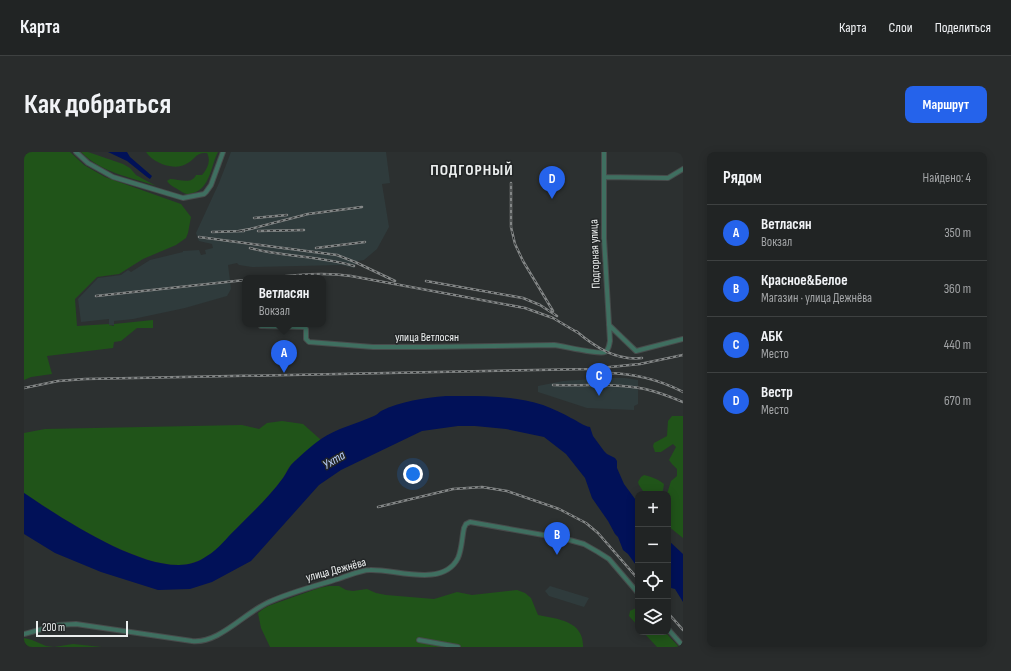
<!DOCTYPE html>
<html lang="ru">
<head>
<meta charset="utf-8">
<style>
  body { margin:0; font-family:"Sofia Sans Condensed",sans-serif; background:#292c2c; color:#f1f3f6 }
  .controls { position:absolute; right:12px; bottom:12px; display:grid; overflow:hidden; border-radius:8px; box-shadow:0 2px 10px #0003 }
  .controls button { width:36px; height:36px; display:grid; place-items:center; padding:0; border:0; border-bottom:1px solid #3e4141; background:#212424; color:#f1f3f6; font:20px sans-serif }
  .scale { position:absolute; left:12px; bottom:10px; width:92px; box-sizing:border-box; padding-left:4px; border:2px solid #ebeeee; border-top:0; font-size:11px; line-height:14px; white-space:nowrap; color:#ebeeee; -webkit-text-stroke:3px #232627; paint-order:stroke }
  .you { position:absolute; left:389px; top:322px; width:14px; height:14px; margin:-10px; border:3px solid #fff; border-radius:50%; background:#1a73e8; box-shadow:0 0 0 6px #1a73e833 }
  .badge { display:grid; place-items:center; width:26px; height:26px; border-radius:50%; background:#2563eb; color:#fff; font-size:13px; font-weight:700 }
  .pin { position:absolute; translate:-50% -33px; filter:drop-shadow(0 1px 2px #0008) }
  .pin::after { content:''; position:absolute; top:21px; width:14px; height:12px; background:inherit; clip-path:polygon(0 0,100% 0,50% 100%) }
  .popup { position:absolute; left:218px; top:123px; width:84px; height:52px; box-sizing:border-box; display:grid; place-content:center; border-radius:8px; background:#212424; filter:drop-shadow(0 1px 3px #0005); font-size:13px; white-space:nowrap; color:#a2a4a6 }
  .popup b { font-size:15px; color:#f1f3f6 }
  .popup::after { content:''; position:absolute; left:50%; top:100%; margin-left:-8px; border:8px solid transparent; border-top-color:#212424 }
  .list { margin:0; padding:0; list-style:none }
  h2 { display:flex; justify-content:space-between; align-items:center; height:52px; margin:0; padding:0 16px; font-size:17px }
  h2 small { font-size:13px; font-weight:400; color:#a2a4a6 }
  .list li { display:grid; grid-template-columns:26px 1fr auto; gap:12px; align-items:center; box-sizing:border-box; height:56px; padding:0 16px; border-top:1px solid #3e4141 }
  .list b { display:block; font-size:15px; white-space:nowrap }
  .list p { margin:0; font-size:13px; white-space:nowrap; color:#a2a4a6 }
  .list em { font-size:13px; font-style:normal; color:#a2a4a6 }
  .icon { flex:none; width:22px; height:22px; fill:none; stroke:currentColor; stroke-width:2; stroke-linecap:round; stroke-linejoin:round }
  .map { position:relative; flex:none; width:659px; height:495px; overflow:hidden; border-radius:8px }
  header { display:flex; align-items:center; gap:24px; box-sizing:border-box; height:56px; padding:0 20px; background:#212424; border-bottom:1px solid #3e4141 }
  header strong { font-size:19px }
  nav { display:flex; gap:22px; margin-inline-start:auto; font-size:14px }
  .intro { display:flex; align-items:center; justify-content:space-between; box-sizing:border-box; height:96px; padding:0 24px }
  h1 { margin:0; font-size:28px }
  .button { padding:10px 18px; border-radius:8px; background:#2563eb; color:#fff; font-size:14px; font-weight:700 }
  main { display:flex; gap:24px; padding:0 24px }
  aside { flex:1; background:#212424; border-radius:8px; box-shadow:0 2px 10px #0003 }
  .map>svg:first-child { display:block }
  .built { fill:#2f3b3c }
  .green { fill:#205419 }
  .water { fill:#011158 }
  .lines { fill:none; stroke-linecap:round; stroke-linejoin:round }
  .minor-casing { stroke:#474b4b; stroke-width:6 }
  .minor { stroke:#3f6f60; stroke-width:4 }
  .rail-casing { stroke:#848787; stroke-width:2.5 }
  .rail { stroke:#232627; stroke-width:1; stroke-dasharray:3; stroke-linecap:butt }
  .labels { text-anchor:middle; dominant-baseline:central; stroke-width:3; stroke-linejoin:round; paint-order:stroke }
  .street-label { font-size:12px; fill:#ebeeee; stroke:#232627 }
  .water-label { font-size:13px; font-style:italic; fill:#bdd2fc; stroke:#232627 }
  .district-label { font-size:16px; font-weight:bold; letter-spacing:1px; fill:#ebeeee; stroke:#232627 }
</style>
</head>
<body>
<header>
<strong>Карта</strong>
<nav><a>Карта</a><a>Слои</a><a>Поделиться</a></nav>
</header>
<div class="intro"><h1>Как добраться</h1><a class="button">Маршрут</a></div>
<main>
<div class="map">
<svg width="659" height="495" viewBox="0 0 659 495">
  <rect width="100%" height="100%" fill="#2c3030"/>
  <!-- built -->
  <path class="built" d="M207,0h155l4,31 -8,1 7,43 -12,22 -13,11 -6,1 -4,7 -12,-3 -90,2 -13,-2 -2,-2 -9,2 3,24 -4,7 -42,12 -52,11 -19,2v4h-5v-6l-28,3 -3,-23 20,-21 23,-3 7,-5 3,2 19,-12 33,-8v-1l16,-1 2,5 5,-1 -1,-4 8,-2 -1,-4 -13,-3 -3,-8 23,-50z
    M586,226h15l13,2v24l-4,2v4l-47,-2 -49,-16v-6l25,-5z
    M526,434l39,12 -5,9 -35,-11 -4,-5z"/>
  <!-- green -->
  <path class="green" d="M0,0h46l14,13 21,12 76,27 10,13 -3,16 -2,5 -10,7 -33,14 -24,15 -22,3 -22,22 2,27 32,-2v1l5,1v-2l39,-4v8h-16l-16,13 -7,1 -1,6 -66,8 5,18 -21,3 -7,3z
    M57,0h7l35,12 7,4 6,7 20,11c-26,-9 -56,-14 -75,-34z
    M122,0h72c-7,13 -8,37 -25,41 -4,2 -8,1 -11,-1 -5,-4 -11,-5 -15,-11l3,-2c9,0 22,6 26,-4h6c6,-7 9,-14 5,-22 -12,-1 -12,7 -21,11 -12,7 -33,-1 -40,-12z
    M648,264h11v122l-15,-12 -1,-32 4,-13 6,-5v-7l-5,-5 -3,-4 7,-13 -3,-3 -12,8h-6l-2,-6 1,-3 13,-7 1,-15z
    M258,269l21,3 18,16c-10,8 -22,16 -30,25 -4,4 -5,9 -8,13 -14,19 -31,35 -47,51 -7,7 -12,14 -19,20 -11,9 -24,16 -38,16 -46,0 -118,-47 -155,-72v-60l21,-4 197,-4 17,4 8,-6z
    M620,323c8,2 14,4 20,9l-1,6 -2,4h-16l-6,-9 -1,-3 3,-5z
    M305,434h10l7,4 7,1 14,-2 9,4 10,2 48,4 23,-7 15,3 45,-5 8,3 6,5 7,17c20,4 46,6 45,32h-313l-9,-19 -3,-15 5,-4 5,-3 51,-18z
    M614,455v19l-9,-10 1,-5z
    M619,480h22l14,15h-22z
    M0,486l8,2 14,6 8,1 19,-3 29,3h-78z"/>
  <!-- water -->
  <path class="water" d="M84,0h19l3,5 22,19 -2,3 -3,-2 -20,-16z
    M422,244c32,0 66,-1 97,9 10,4 20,8 28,13 7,3 12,8 19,9l3,9 11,15 3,3 8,4 2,3v7l7,16 14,19v65l-10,-14 -5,-4 -5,-13 -3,-3 -7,-13 -16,-23 -7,-20 -19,-24 -22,-17 -38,-8 -31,-3h-17l-36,5 -81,39 -22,15 -68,76 -39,21 -22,7 -32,1 -57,-18 -46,-19 -31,-19v-41c37,25 110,73 155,72 10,0 20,-3 28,-9 12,-7 19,-18 29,-27 16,-16 34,-33 47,-51 3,-4 5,-9 8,-13 9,-9 20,-19 30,-26 16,-11 35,-15 53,-23 3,-1 4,-3 7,-5 20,-10 43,-13 65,-15z
    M644,388l15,14v48l-8,-13 -4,-1 -2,1v4h-1z"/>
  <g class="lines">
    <!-- minor casing -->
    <g class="minor-casing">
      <path id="minor" d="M52,0l12,11 25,14 70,21 21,-4 2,-2 5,-7 12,-33
        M580,25l64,1 15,-9
        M585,173l27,26 47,-12
        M237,174l43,1 2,2v10l3,3 64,5h54l127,-2c9,1 46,10 51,7 4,-2 4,-7 5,-11l-6,-103v-86
        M644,477l15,17
        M0,482l33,-9 19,-1 116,17c27,3 52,-28 77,-39 22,-10 46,-16 69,-23 10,-3 22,-9 32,-9 26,-1 73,18 88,-12 4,-9 4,-21 6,-30l2,-4 4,-2 96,17 18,5 14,8 11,7 29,34
        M395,488l39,7"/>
    </g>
    <!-- minor -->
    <use href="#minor" class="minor"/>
    <!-- rail casing -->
    <g class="rail-casing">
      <path id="rail" d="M487,31v44l4,17 8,17 30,50
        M230,66l33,-3
        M215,79l11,-2 58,-15 54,-7
        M234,79l46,-1
        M188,80l32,-1
        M175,85l138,18 18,7 40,19
        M226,96c34,9 70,8 104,18
        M292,96l49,-6
        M242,126c29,-3 56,-6 85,-2l174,32 28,10 27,16
        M402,129l97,17 17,7 17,11
        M72,144l149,-16
        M552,179c19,16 40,30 66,27
        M581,221c29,0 53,6 78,19
        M529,233c30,1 62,-2 92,4 13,3 26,8 38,13
        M0,236l34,-7 27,-2 505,-10 50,-5 43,-9
        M354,355l75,-18 29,-2 25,4 52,18 27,14 12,10 40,46
        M644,461l15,17"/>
    </g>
    <!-- rail -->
    <use href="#rail" class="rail"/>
  </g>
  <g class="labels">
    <!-- street labels -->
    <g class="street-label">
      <text transform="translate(571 102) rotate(-92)">Подгорная улица</text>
      <text x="403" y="185">улица Ветлосян</text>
      <text transform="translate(312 418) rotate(-15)">улица Дежнёва</text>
    </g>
    <!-- water labels -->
    <g class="water-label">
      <text transform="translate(310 308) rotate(-31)">Ухта</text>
    </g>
    <!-- district labels -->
    <g class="district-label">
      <text x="448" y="18">ПОДГОРНЫЙ</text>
    </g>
  </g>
</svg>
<div class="controls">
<button>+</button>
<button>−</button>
<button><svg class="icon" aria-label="locate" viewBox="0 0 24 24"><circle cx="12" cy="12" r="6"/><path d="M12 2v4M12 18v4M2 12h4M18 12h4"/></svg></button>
<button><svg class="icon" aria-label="layers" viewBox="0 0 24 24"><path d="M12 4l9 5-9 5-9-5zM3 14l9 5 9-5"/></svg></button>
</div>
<div class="scale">200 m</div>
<div class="you"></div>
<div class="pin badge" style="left:260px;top:221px">A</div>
<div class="popup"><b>Ветласян</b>Вокзал</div>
<div class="pin badge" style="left:533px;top:403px">B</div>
<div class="pin badge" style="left:575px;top:244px">C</div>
<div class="pin badge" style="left:528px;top:47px">D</div>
</div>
<aside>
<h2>Рядом<small>Найдено: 4</small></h2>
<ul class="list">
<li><span class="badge">A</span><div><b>Ветласян</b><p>Вокзал</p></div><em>350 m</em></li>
<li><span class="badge">B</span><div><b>Красное&amp;Белое</b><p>Магазин · улица Дежнёва</p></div><em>360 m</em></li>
<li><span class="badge">C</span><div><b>АБК</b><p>Место</p></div><em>440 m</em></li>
<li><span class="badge">D</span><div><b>Вестр</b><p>Место</p></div><em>670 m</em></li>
</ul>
</aside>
</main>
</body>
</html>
